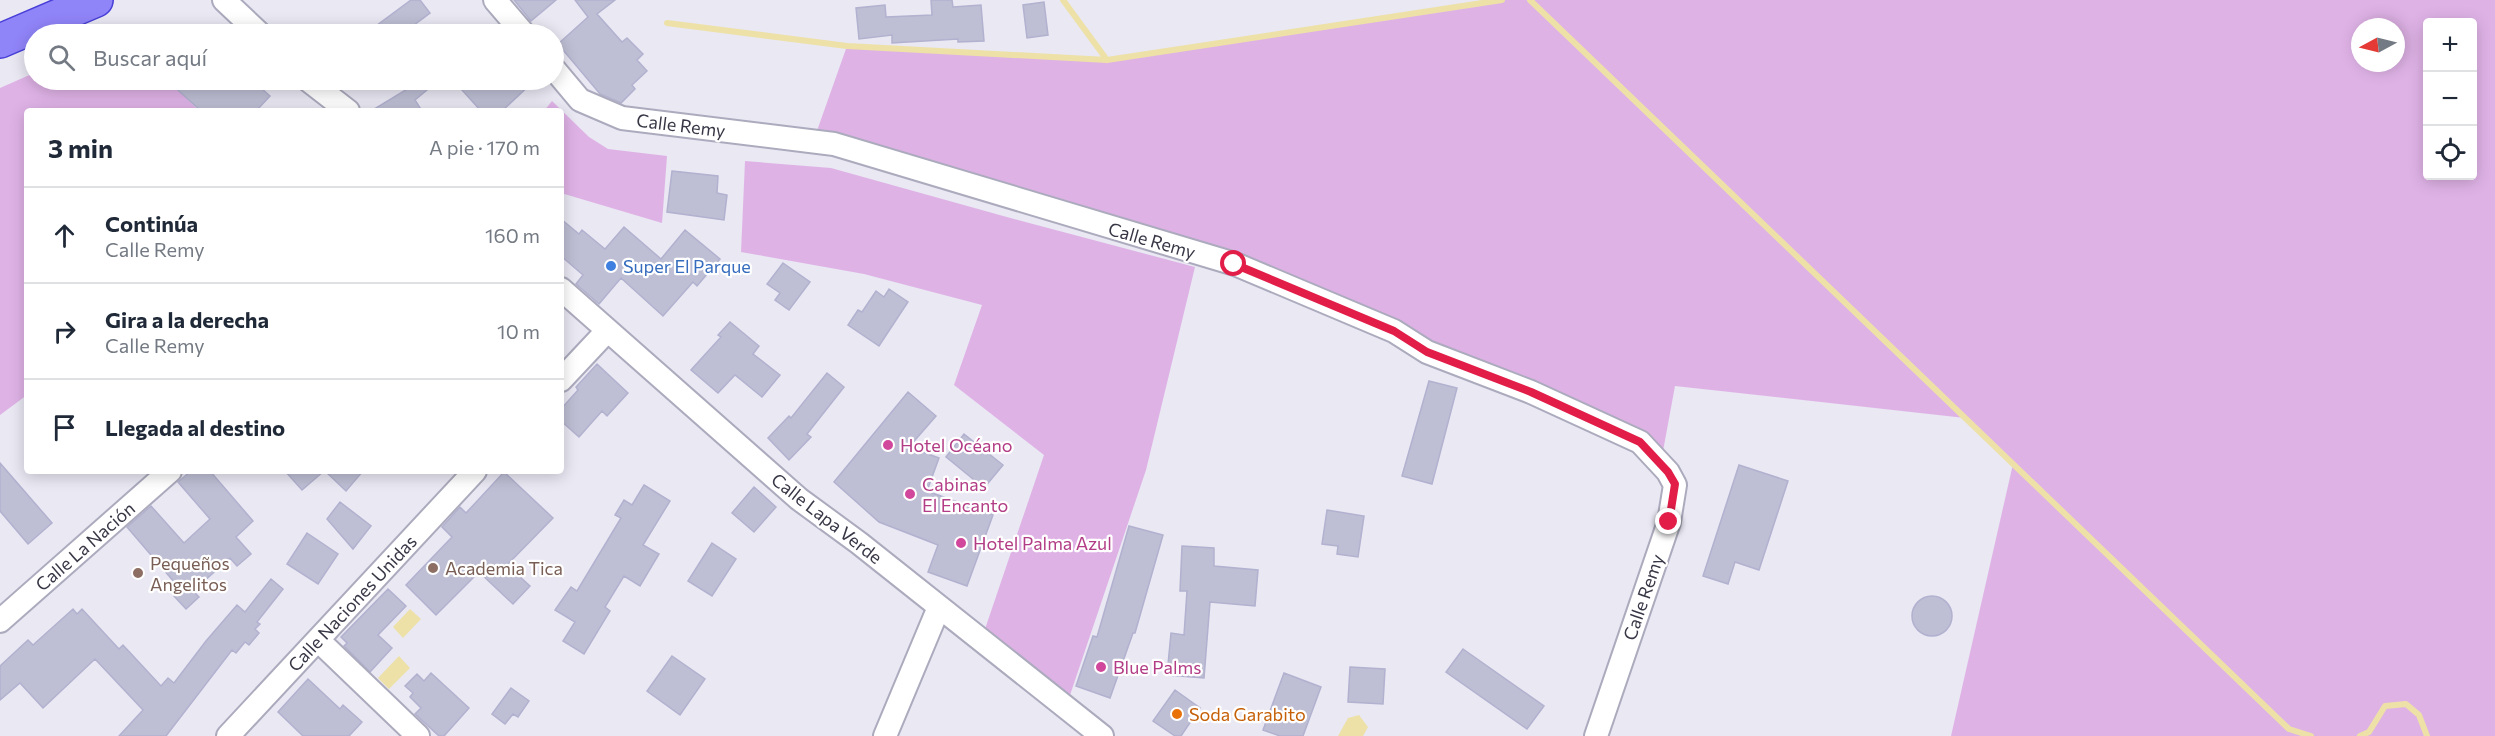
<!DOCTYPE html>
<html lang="es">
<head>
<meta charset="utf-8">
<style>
  body { margin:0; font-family:Commissioner,sans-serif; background:#f2f2f3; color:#1f2937 }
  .controls { position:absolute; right:18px; top:18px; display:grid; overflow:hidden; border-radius:6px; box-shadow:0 3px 15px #0003 }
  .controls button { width:54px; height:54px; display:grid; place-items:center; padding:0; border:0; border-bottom:2px solid #e0e1e3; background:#fff; color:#1f2937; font:30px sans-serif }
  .compass { position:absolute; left:2351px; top:18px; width:54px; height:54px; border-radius:50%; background:#fff; box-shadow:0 3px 15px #0003; rotate:263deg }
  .stop { position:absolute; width:18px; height:18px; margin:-14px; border:4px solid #e11d48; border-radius:50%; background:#fff }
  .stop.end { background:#e11d48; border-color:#fff; box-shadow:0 2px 6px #0008 }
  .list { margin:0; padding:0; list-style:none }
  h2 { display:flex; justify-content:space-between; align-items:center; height:78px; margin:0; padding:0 24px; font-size:26px }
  h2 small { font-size:20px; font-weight:400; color:#747a83 }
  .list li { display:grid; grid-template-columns:39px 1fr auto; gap:18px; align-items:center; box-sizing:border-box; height:96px; padding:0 24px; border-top:2px solid #e0e1e3 }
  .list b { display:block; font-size:22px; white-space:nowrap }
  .list p { margin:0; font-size:20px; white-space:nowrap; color:#747a83 }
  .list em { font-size:20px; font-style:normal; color:#747a83 }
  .icon { flex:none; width:33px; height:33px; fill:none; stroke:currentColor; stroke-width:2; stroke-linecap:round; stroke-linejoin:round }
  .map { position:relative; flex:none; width:2495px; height:736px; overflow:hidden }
  .search { position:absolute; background:#fff; box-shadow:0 3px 15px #0003; left:24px; top:24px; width:540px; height:66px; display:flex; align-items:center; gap:15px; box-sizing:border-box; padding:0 21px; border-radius:33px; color:#747a83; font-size:22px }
  .panel { position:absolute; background:#fff; box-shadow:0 3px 15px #0003; left:24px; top:108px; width:540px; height:366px; border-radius:6px }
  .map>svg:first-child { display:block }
  .green { fill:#dfb2e6; fill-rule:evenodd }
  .water { fill:#ede1a7 }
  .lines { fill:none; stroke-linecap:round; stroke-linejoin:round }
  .stream { stroke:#ede1a7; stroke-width:6 }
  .building { fill:#bebed4; stroke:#b2b1cf; stroke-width:1.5 }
  .minor-casing { stroke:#acabbe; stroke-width:26 }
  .trunk-casing { stroke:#463ed7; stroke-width:36 }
  .minor { stroke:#fff; stroke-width:22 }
  .trunk { stroke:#9084f9; stroke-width:33 }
  .route { stroke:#e11d48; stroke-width:8 }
  .shop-dot { fill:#3f7fe0; stroke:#fff; stroke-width:2 }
  .hotel-dot { fill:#d1479c; stroke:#fff; stroke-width:2 }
  .education-dot { fill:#8d6e63; stroke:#fff; stroke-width:2 }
  .food-dot { fill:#e8710a; stroke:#fff; stroke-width:2 }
  .labels { text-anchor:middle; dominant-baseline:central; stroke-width:4.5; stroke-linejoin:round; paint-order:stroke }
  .street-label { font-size:18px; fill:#373746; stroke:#fff }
  .shop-label { font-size:18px; fill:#366cbe; stroke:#fff; text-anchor:start }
  .hotel-label { font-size:18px; fill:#b23c85; stroke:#fff; text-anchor:start }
  .education-label { font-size:18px; fill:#785e54; stroke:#fff; text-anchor:start }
  .food-label { font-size:18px; fill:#c56008; stroke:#fff; text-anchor:start }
</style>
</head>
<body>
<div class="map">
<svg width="2495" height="736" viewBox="0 0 2495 736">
  <rect width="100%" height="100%" fill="#e9e8f3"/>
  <!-- green -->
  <path class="green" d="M1502,0h993v736h-544l62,-272 -48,-46 -290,-32 -12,65 -159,-67 -168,-65 -93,-52 -430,-125 34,-96 260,14zM2428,22h44v154h-44zM2360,27h36v36h-36z
    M34,73v7h135l30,31h-172v284l-27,20v-327z
    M552,101l37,36 19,12 59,7 -5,67 -101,-30v-82h-17z
    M745,161l86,7 183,51 181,48 -49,203 -78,231 -85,-66 61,-180 -90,-70 28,-80 -118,-31 -123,-22z"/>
  <!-- water -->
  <path class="water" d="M410,609l11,10 -18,19 -10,-11z
    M399,656l11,12 -21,21 -11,-11z
    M1359,715l9,12 -5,9h-25l10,-18z"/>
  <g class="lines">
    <!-- stream -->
    <path class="stream" d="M1063,0l44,60
      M1530,0l759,729 22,7
      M667,23l180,23 260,14 395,-60
      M2360,736l9,-4 16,-26 21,-2 13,11 8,21"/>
  </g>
  <!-- building -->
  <path class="building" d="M411,0h9l10,13 -28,21h-37z
    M514,0h42l-25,21z
    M575,0h40l-18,14 25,28 5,-4 16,16 -6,6 10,11 -15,14 3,4 -14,14 -21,-9 -42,-50 30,-27z
    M931,0h21l1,7 28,-2 3,36 -26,1v-3l-66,4v-8l-33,4 -3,-31 29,-3 1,12 46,-2z
    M1044,2l4,33 -21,3 -4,-33z
    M167,80h85l18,16 -14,15h-55z
    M422,80h17l-24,20 7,11h-51z
    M453,80h82l-33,31h-21z
    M672,171l46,5 -1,17 10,2 -3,25 -57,-8z
    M561,219l18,15 3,-4 23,19 19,-22 37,32 24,-29 35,29 -23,27 -4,-4 -30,34 -42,-38 -22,26 -23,-20 7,-9 -22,-19z
    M783,263l27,19 -21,28 -14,-10 5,-7 -13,-9z
    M889,289l19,13 -29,44 -31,-21 10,-15 4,2 14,-21 8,6z
    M730,322l29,24 -6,8 27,21 -18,22 -27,-22 -17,18 -27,-23 30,-33 -3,-2z
    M597,364l31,29 -21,23 -5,-5 -23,26 -18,-16v-12l17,-19 -2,-3z
    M827,373l17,14 -37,47 4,3 -22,23 -21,-22 21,-22 2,2z
    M1429,381l28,7 -25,96 -30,-8z
    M908,392l28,24 -27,31 30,11 -12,33 66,24 -26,71 -39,-14 10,-27 -59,-23 -45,-40z
    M964,434l39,31 -19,23 -38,-31z
    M0,463l52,60 -24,21 -28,-33z
    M1739,465l49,16 -29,89 -24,-8 -7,22 -25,-8z
    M191,471h19l43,50 -17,16 15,17 -14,12 -7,-8 -37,33 6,6 -13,12 -12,-13 7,-6 -54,-63 24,-21 33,37 26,-24 -32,-37z
    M285,471h39l-22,19z
    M325,471h38l-17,20z
    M504,472l49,46 -46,47 23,21 -17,18 -34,-32 -43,43 -30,-30 46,-48 -10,-10 18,-20 6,6z
    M644,485l26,16 -27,44 16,9 -19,32 -16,-10 -19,31 5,4 -26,43 -21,-13 12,-19 -20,-12 16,-23 6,4 44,-73 -6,-3 9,-15 8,5z
    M754,487l22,20 -22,25 -22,-19z
    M340,502l31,24 -18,23 -26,-30z
    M1327,510l37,6 -6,41 -21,-3 1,-8 -16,-2z
    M1129,526l34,9 -28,98h-2l-23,65 -34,-12 17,-50 4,1z
    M307,533l31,21 -20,30 -31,-20z
    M712,543l24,16 -24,37 -24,-15z
    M1182,546l32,2v18l44,4 -3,36 -45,-4 -6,76 -37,-3 4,-42 13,2 3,-44h-7z
    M271,579l12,10 -26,33 3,2 -5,5 4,4 -10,12 -4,-3 -9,11 -4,-3 -66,86h-47l24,-26 -48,-51 -52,49 -23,-25 -20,17v-34l28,-26 5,5 40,-36 4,5 5,-5 37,40 4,-4 38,41 7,-8 6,5 32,-42 31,-36 8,7z
    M388,589l18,17 -28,29 14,13 -22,24 -26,-26 3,-3 -6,-6z
    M1912 616a20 20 0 1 1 40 0a20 20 0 1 1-40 0Z
    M1463,649l81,57 -17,23 -81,-57z
    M672,656l33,23 -25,36 -33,-24z
    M1350,667l35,2 -2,35 -35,-2z
    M431,673l38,35 -25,28h-5l-24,-22 6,-6 -11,-11 3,-4 -8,-7 12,-12 7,7z
    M1284,673l37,14 -18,49h-23l-17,-6z
    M308,679l32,30 3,-4 19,17 -13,14h-46l-25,-24z
    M511,688l18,13 -11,16 -5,-3 -8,10 -13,-10z
    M1175,690l25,18 -19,28h-6l-22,-15z"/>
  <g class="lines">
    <!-- minor casing -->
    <g class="minor-casing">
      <path id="minor" d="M224,0l36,34
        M495,0l29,34
        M554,69l26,31 42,18 212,26 401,120 159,67 33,21 104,40 109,50 28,30 7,13 -6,37 -73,214
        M308,80l40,31
        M561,289l238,210 60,44 243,193
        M561,380l46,-49
        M0,621l170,-150
        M318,640l100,96
        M228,736l247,-265
        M885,736l54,-129"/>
    </g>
    <!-- trunk casing -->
    <g class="trunk-casing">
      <path id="trunk" d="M0,41l96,-41"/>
    </g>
    <!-- minor -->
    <use href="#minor" class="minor"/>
    <!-- trunk -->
    <use href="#trunk" class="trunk"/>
  </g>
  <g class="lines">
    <!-- route -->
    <path class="route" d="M1234,264l160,67 33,21 104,40 109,50 28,30 7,12 -6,38"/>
  </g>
  <!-- markers -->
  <circle class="shop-dot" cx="611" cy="266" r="6"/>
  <g class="hotel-dot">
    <circle cx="888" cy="445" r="6"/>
    <circle cx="910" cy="494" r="6"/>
    <circle cx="961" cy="543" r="6"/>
    <circle cx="1101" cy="667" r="6"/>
  </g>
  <g class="education-dot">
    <circle cx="433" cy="568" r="6"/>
    <circle cx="138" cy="573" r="6"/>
  </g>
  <circle class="food-dot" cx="1177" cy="714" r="6"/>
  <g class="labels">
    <!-- street labels -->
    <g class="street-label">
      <text transform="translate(681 125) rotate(7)">Calle Remy</text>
      <text transform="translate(1152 240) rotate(16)">Calle Remy</text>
      <text transform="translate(827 518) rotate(38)">Calle Lapa Verde</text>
      <text transform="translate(85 546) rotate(-41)">Calle La Nación</text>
      <text transform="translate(1643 597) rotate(-71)">Calle Remy</text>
      <text transform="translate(352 603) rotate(-47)">Calle Naciones Unidas</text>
    </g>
    <!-- shop labels -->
    <g class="shop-label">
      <text x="623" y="266">Super El Parque</text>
    </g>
    <!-- hotel labels -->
    <g class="hotel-label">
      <text x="900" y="445">Hotel Océano</text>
      <text x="922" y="484">Cabinas<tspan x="922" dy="21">El Encanto</tspan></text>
      <text x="973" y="543">Hotel Palma Azul</text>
      <text x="1113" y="667">Blue Palms</text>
    </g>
    <!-- education labels -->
    <g class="education-label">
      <text x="150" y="563">Pequeños<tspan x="150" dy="21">Angelitos</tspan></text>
      <text x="445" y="568">Academia Tica</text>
    </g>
    <!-- food labels -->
    <g class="food-label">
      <text x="1189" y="714">Soda Garabito</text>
    </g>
  </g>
</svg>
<div class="controls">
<button>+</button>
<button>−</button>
<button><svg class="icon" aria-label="locate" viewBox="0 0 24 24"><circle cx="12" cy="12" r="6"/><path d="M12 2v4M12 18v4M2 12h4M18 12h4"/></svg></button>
</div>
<svg class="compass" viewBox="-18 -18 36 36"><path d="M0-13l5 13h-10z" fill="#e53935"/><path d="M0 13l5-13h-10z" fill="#747a83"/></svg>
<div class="stop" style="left:1234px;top:264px"></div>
<div class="stop end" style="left:1669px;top:522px"></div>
<div class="search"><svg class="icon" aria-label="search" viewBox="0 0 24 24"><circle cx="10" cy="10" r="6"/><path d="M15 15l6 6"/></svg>Buscar aquí</div>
<section class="panel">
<h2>3 min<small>A pie · 170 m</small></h2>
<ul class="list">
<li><svg class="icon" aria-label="ahead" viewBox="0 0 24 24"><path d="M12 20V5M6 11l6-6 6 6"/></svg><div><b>Continúa</b><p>Calle Remy</p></div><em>160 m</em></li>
<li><svg class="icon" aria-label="right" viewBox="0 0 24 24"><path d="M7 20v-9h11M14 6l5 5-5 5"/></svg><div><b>Gira a la derecha</b><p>Calle Remy</p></div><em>10 m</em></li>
<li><svg class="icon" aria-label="arrive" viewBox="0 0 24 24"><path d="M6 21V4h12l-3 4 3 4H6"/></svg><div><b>Llegada al destino</b></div></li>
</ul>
</section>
</div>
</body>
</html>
